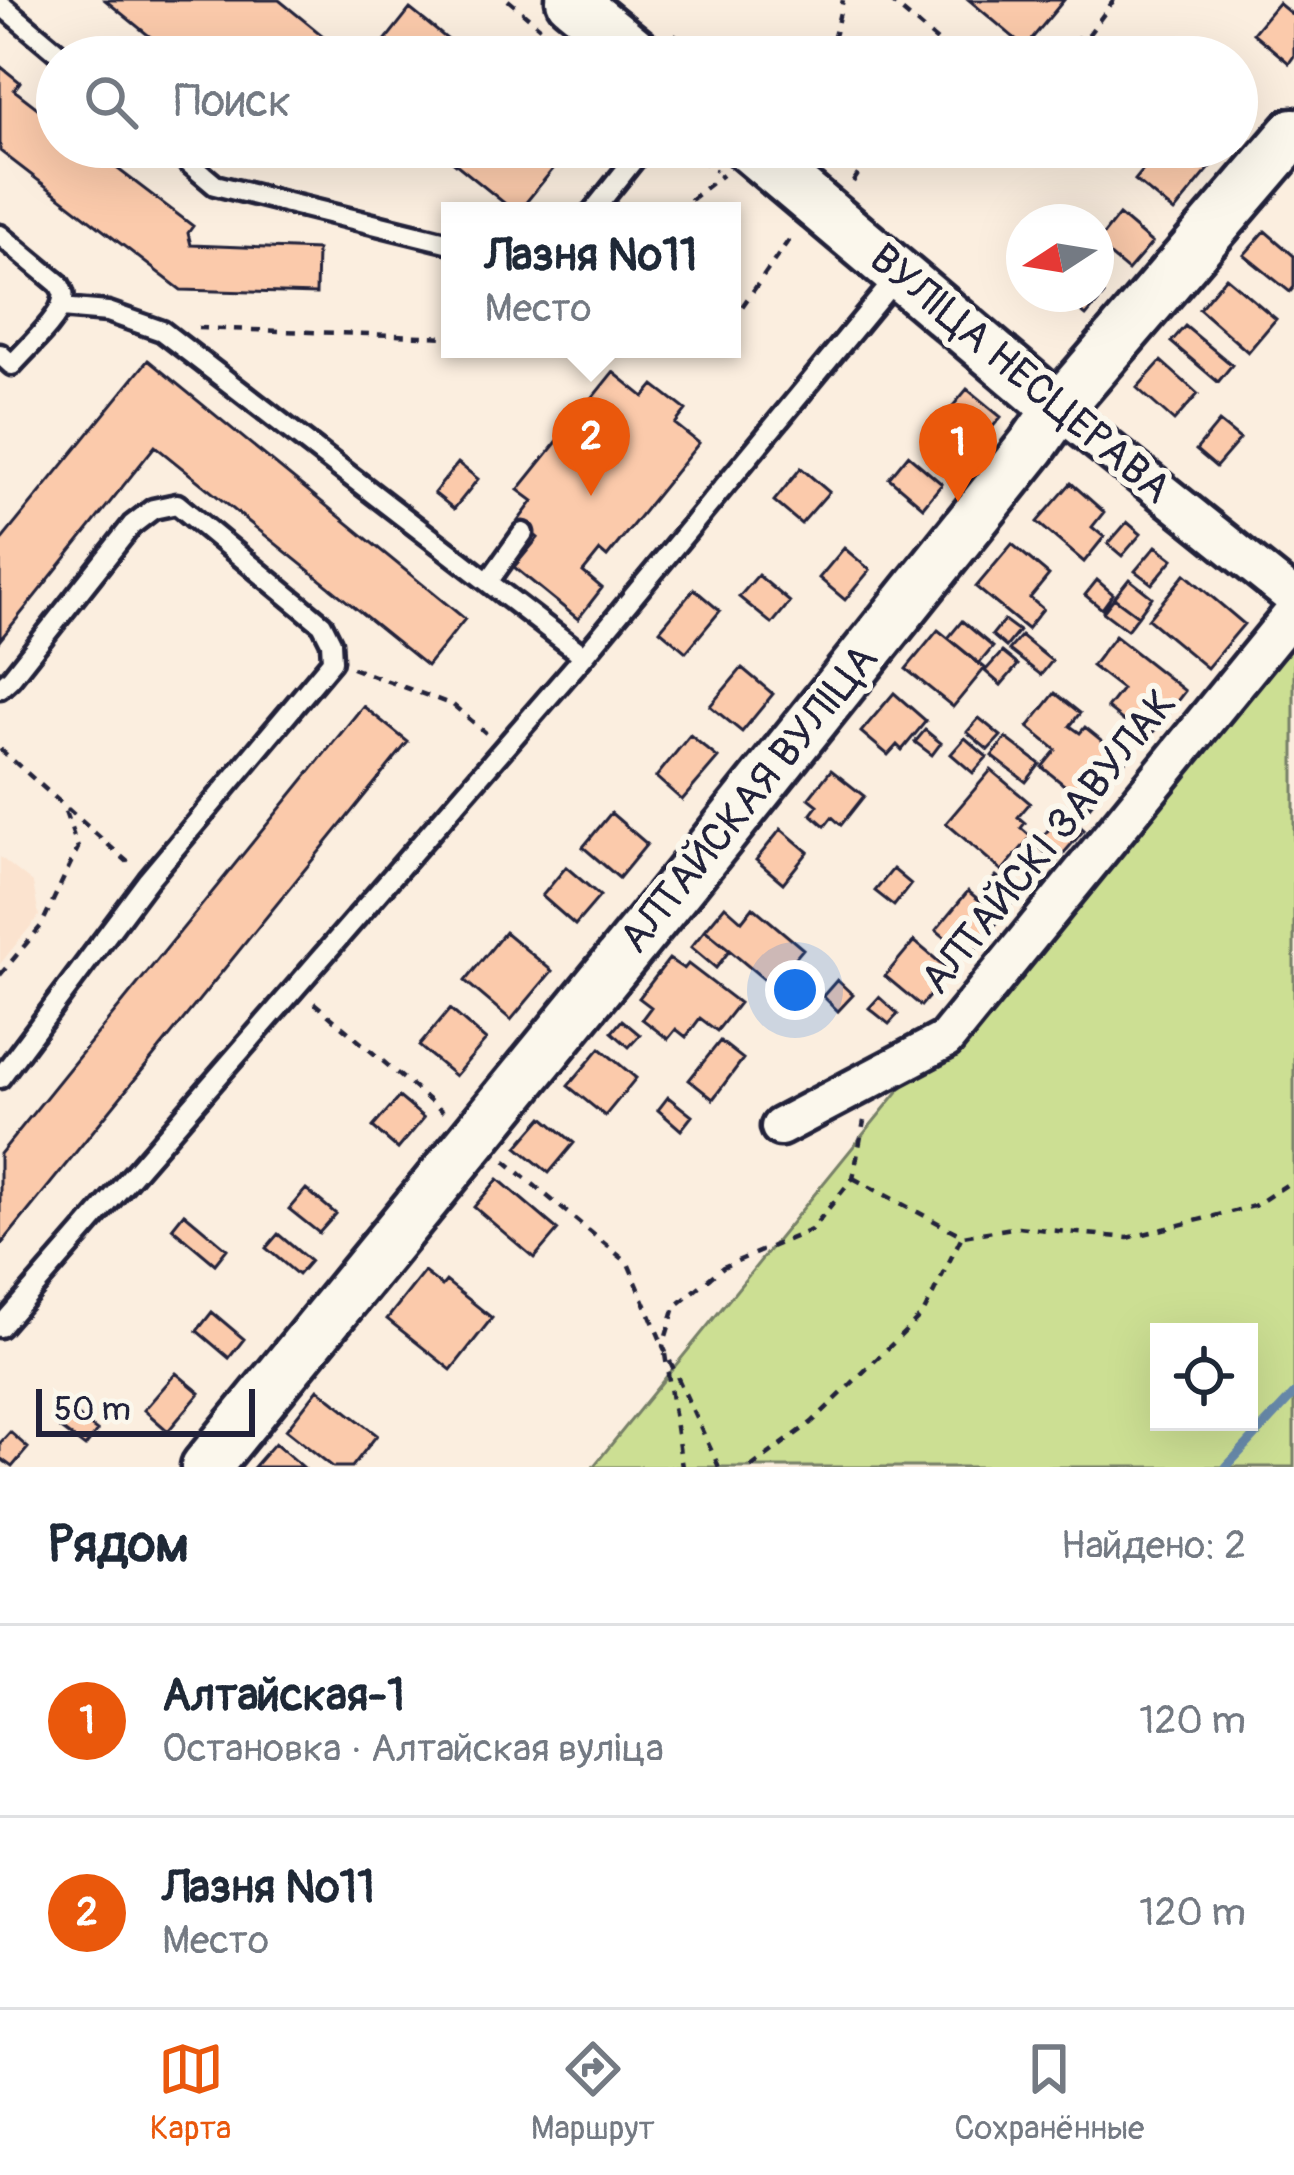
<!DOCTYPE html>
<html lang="ru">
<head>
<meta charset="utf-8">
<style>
  body { margin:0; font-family:Pangolin,sans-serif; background:#f2f2f3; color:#1f2937 }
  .controls { position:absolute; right:36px; bottom:36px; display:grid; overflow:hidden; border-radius:0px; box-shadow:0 12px 48px #0002 }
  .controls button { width:108px; height:108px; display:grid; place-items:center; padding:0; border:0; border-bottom:3px solid #e0e1e3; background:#fff; color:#1f2937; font:60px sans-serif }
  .compass { position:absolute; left:1006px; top:204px; width:108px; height:108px; border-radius:50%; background:#fff; box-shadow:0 12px 48px #0002; rotate:258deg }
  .scale { position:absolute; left:36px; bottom:30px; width:219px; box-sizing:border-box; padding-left:12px; border:6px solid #22223b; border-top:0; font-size:33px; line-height:42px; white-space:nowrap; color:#22223b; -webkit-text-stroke:9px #fbf7ec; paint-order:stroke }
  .you { position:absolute; left:795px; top:990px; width:42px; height:42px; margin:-30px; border:9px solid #fff; border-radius:50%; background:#1a73e8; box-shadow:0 0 0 18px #1a73e833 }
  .badge { display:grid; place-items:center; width:78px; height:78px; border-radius:50%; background:#ea580c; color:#fff; font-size:39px; font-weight:700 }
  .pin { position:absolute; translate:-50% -99px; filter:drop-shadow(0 3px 6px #0008) }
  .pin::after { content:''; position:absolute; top:63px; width:42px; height:36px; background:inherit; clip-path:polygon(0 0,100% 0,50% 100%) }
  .popup { position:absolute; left:441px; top:202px; width:300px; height:156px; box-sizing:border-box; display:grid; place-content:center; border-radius:0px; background:#fff; filter:drop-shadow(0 3px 9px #0005); font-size:39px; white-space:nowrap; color:#747a83 }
  .popup b { font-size:45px; color:#1f2937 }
  .popup::after { content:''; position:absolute; left:50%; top:100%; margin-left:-24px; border:24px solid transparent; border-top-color:#fff }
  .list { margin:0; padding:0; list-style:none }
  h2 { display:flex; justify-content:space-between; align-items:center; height:156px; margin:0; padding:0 48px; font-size:51px }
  h2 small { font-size:39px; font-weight:400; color:#747a83 }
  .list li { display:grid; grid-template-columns:78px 1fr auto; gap:36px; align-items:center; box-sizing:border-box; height:192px; padding:0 48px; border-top:3px solid #e0e1e3 }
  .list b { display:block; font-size:45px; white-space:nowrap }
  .list p { margin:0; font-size:39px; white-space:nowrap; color:#747a83 }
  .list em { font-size:39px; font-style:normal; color:#747a83 }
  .icon { flex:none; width:66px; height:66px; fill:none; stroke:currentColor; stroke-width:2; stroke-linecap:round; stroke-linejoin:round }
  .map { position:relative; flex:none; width:1294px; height:1467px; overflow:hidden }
  .search { position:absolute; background:#fff; box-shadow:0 12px 48px #0002; left:36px; right:36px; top:36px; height:132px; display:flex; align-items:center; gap:30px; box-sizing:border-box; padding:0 42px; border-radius:66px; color:#747a83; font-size:45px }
  .sheet { height:540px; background:#fff }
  nav { display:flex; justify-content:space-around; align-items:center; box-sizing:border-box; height:168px; border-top:3px solid #e0e1e3; background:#fff; font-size:33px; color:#747a83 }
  nav a { display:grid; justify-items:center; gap:6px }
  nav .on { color:#ea580c }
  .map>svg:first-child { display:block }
  .built { fill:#fbe3cf }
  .green { fill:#ccdf93; stroke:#778067; stroke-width:3; fill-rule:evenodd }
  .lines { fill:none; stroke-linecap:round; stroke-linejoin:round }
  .stream { stroke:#678aab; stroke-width:9 }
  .building { fill:#fbcaab; stroke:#22223b; stroke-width:3 }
  .lane-casing { stroke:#22223b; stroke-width:27 }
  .street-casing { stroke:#22223b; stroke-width:45 }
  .secondary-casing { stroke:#22223b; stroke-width:57 }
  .path { stroke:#22223b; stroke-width:4.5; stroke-dasharray:9 9; stroke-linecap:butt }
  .lane { stroke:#fbf7ec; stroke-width:18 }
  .street { stroke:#fbf7ec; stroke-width:36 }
  .secondary { stroke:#fbf7ec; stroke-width:48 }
  .labels { text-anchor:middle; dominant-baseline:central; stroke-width:12; stroke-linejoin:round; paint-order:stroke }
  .street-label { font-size:42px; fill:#22223b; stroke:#fbf7ec }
</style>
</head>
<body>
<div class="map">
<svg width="1294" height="1467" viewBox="0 0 1294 1467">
  <rect width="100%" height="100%" fill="#fbeedf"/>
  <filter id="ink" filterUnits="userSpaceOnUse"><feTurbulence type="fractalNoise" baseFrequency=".00833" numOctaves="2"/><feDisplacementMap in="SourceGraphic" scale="24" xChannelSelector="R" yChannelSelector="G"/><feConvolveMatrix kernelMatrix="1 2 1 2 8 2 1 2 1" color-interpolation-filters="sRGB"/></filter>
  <g filter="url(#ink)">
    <!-- built -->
    <path class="built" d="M0,857l33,26 6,33 -39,48z"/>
    <!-- green -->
    <path class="green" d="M1294,604v863h-701zM1159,1332h90v90h-90z"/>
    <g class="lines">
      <!-- stream -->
      <path class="stream" d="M1226,1467l68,-73"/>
    </g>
    <!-- building -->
    <path class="building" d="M105,0h174l70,57h-174z
      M969,0h95l-39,47z
      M1278,3l16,13v40l-5,7 -36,-30z
      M410,9l10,8 49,40h-97z
      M0,66l20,16 -6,8 43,33v24h32l104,79 -5,7 3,12 126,5 -1,44 -135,-4 -181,-139z
      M1237,85l23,19 -19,23 -4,-4z
      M435,147h136l-52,64h-5z
      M1162,147h33l19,16 -40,49 -39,-32z
      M1119,215l33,28 -24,28 -32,-27z
      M1265,231l29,25v31l-4,5 -46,-37z
      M1226,277l50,42 -28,33 -49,-43z
      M1096,288l8,7 -18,21 -27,-22h37z
      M1185,326l47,39 -14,17 -47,-40z
      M148,360l317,259 -38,47 -272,-220 -155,194v-98z
      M1161,361l37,33 -24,27 -37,-33z
      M613,372l31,25 10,-12 32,25 -11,14 24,19 -92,114 -7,-6 -17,21 19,16 -24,31 -64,-52 24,-29 -20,-17 15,-20 -15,-11z
      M967,389l34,28 -31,37 -34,-28z
      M1219,422l21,17 -24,28 -20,-17z
      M908,455l34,29 -19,23 -34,-29z
      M458,463l20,16 -24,30 -20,-16z
      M801,468l28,24 -28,32 -27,-23z
      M1071,483l33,29 -12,15 12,10 -20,25 -47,-40z
      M1127,522l14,12 -19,22 -14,-12z
      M1012,544l37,31 -19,23 13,11 -16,20 -51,-42z
      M1156,546l17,13 -21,25 -17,-13z
      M844,548l26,22 -25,30 -26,-22z
      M1185,574l59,50 -37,44 -59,-49z
      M758,575l32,27 -18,22 -33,-27z
      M1129,579l23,18 -14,19 -24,-18z
      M1097,580l16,14 -11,15 -17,-14z
      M694,589l26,22 -34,41 -26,-22z
      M1114,598l24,18 -11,14 -24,-18z
      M1004,620l15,11 -13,16 -14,-12z
      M962,621l31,26 -14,17 -31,-26z
      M938,630l47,38 -32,39 -47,-38z
      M1021,636l31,25 -11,14 -32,-25z
      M1115,636l70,55 -38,49 -40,-32 15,-19 -30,-23z
      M1002,652l16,13 -17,20 -16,-14z
      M742,668l31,26 -31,38 -32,-26z
      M894,693l32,28 -24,29 -5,-5 -9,10 -27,-23z
      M1055,693l25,20 -10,13 10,7 5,-6 41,33 -36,46 -48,-39 14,-17 -28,-23z
      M363,706l45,36 -408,504v-92z
      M979,718l22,18 -13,14 -21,-18z
      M925,730l16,13 -9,12 -17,-13z
      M690,735l28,23 -36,42 -26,-23z
      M965,738l22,19 -14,16 -22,-19z
      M1006,738l34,26 -14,18 -34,-26z
      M831,770l33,26 -23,29 -9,-8 -7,9 -14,-12 7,-9 -9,-7z
      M991,770l39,33 -12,14 7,6 -4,5 10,9 -29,34 -56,-48z
      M1064,812l20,18 -28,32 -20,-18z
      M611,813l36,31 -28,34 -36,-31z
      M781,829l27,23 -25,31 -27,-23z
      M566,867l34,29 -25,29 -33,-29z
      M893,869l18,15 -17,22 -19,-15z
      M996,876l23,19 -15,18 -23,-20z
      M968,891l33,27 -32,39 -33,-27z
      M725,906l17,15 11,-14 50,42 -31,37 -67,-56z
      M705,930l25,20 -14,18 -25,-21z
      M505,932l47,39 -41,49 -46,-39z
      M914,941l36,30 -29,35 -36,-30z
      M669,959l15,10 4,-5 51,39 -22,28 -17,-13 -14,19 -10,-8 -8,10 -26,-20 9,-12 -12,-9z
      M837,980l16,15 -15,16 -15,-15z
      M879,997l19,17 -9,10 -20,-16z
      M450,1009l36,31 -31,36 -36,-30z
      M622,1020l18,15 -11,12 -17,-15z
      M720,1041l23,18 -30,40 -24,-19z
      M600,1048l36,30 -31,38 -37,-30z
      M399,1097l25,21 -26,31 -25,-22z
      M668,1097l24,19 -11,14 -23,-20z
      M543,1117l31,26 -25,30 -32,-26z
      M498,1179l60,51 -24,28 -60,-51z
      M306,1189l30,25 -17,19 -30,-24z
      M184,1213l43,36 -12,15 -43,-36z
      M278,1234l32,27 -12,14 -32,-27z
      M424,1272l18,14 4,-5 46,37 -41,52 -64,-51z
      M212,1312l32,27 -15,19 -32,-27z
      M176,1373l24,20 -32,38 -24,-21z
      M318,1389l59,46 -25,32h-19l-47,-37z
      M72,1412l25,19 -12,16 -25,-19z
      M10,1432l18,16 -16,19 -12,-9v-15z
      M275,1443l28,24h-49z"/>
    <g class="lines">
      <!-- lane casing -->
      <g class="lane-casing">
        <path id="lane" d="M0,4l63,53
          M170,147l45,38 235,58
          M593,211l51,-64
          M0,235l59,49c4,8 6,9 3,19 -4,17 -37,47 -50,62l-12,-11
          M61,308l47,4 54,19 422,325
          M488,582l35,-49
          M0,688l11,-10 121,-153 21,-16 24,-5 145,120 9,18 1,19 -184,219 -148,198
          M0,1327l584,-671 313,-379"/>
      </g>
      <!-- street casing -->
      <g class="street-casing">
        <path id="street" d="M1058,409l236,189
          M780,1127l165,-87 349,-428"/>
      </g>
      <!-- secondary casing -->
      <g class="secondary-casing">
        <path id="secondary" d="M571,0l70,57
          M748,147l310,262
          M206,1467l474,-581 352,-440 26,-37 236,-276"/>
      </g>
      <!-- path -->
      <path class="path" d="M508,0l32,27
        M889,0l67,57
        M674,35l25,22
        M829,57l14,-57
        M1019,57l70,-23 25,-34
        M686,147l30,24
        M853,182l23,-35
        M676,211l46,-36
        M732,321l61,-87
        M198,328l252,9
        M352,668l101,37 33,28
        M0,749l130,115
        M0,975l41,-49 37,-78 -14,-39
        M314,1003l129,109
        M505,1161l123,102 34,80
        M853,1178l110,58 55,-9 110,11 126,-32 40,-26
        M665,1354l17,113
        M719,1467l-56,-121 12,-39 48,-40 88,-37 42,-52 11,-57
        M751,1467l61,-45 111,-108 39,-78"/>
      <!-- lane -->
      <use href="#lane" class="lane"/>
      <!-- street -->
      <use href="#street" class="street"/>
      <!-- secondary -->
      <use href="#secondary" class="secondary"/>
    </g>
  </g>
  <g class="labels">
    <!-- street labels -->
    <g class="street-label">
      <text transform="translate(1020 374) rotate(40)">ВУЛІЦА НЕСЦЕРАВА</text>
      <text transform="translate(749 799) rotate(-51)">АЛТАЙСКАЯ ВУЛІЦА</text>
      <text transform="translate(1049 842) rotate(-51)">АЛТАЙСКІ ЗАВУЛАК</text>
    </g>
  </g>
</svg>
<div class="controls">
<button><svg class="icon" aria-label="locate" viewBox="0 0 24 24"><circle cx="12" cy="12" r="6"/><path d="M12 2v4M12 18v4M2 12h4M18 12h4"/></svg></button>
</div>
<svg class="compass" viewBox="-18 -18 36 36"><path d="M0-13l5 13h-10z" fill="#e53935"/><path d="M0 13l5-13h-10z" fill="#747a83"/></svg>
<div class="scale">50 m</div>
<div class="you"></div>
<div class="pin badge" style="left:958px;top:502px">1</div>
<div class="pin badge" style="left:591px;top:496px">2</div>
<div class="popup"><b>Лазня №11</b>Место</div>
<div class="search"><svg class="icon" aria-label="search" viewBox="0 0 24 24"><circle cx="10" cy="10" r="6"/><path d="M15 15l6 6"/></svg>Поиск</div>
</div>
<section class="sheet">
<h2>Рядом<small>Найдено: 2</small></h2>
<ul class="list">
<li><span class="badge">1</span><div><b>Алтайская-1</b><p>Остановка · Алтайская вуліца</p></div><em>120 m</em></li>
<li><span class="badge">2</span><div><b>Лазня №11</b><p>Место</p></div><em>120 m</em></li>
</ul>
</section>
<nav>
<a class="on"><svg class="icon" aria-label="map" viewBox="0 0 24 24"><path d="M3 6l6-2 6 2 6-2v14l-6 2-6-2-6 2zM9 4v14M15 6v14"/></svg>Карта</a>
<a><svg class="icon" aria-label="directions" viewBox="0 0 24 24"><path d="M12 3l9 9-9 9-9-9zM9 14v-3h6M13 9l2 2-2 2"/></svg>Маршрут</a>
<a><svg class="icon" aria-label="saved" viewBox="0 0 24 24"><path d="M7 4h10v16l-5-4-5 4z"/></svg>Сохранённые</a>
</nav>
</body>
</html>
